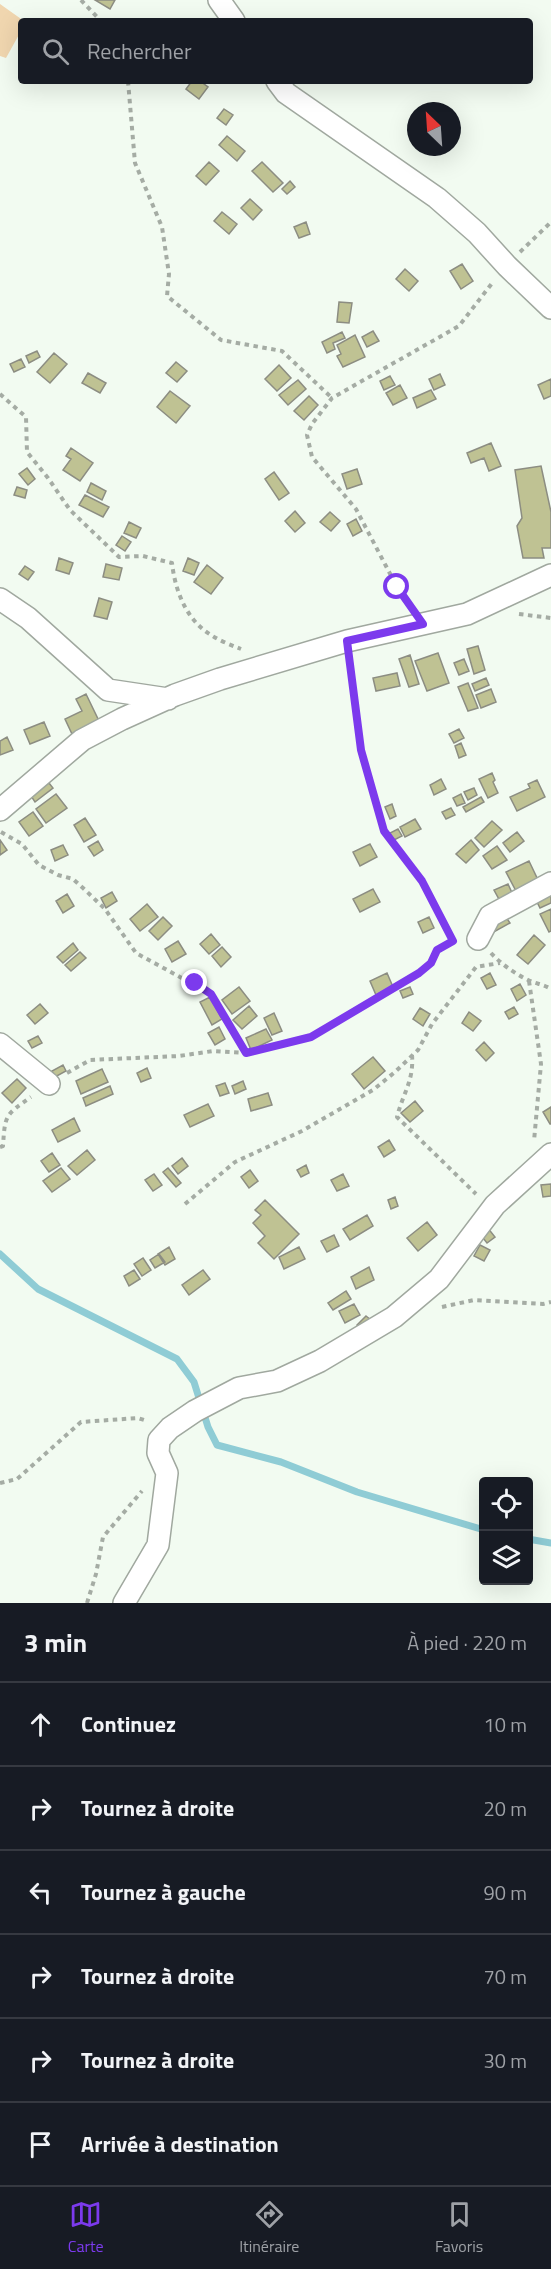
<!DOCTYPE html>
<html lang="fr">
<head>
<meta charset="utf-8">
<style>
  body { margin:0; font-family:"Titillium Web",sans-serif; background:#20242c; color:#f1f3f6 }
  .controls { position:absolute; right:18px; bottom:18px; display:grid; overflow:hidden; border-radius:6px; box-shadow:0 6px 24px #0002 }
  .controls button { width:54px; height:54px; display:grid; place-items:center; padding:0; border:0; border-bottom:2px solid #363941; background:#171b24; color:#f1f3f6; font:30px sans-serif }
  .compass { position:absolute; left:407px; top:102px; width:54px; height:54px; border-radius:50%; background:#171b24; box-shadow:0 6px 24px #0002; rotate:335deg }
  .stop { position:absolute; width:18px; height:18px; margin:-14px; border:4px solid #7c3aed; border-radius:50%; background:#fff }
  .stop.end { background:#7c3aed; border-color:#fff; box-shadow:0 2px 6px #0008 }
  .list { margin:0; padding:0; list-style:none }
  h2 { display:flex; justify-content:space-between; align-items:center; height:78px; margin:0; padding:0 24px; font-size:26px }
  h2 small { font-size:20px; font-weight:400; color:#9ea1a6 }
  .list li { display:grid; grid-template-columns:39px 1fr auto; gap:18px; align-items:center; box-sizing:border-box; height:84px; padding:0 24px; border-top:2px solid #363941 }
  .list b { display:block; font-size:22px; white-space:nowrap }
  .list em { font-size:20px; font-style:normal; color:#9ea1a6 }
  .icon { flex:none; width:33px; height:33px; fill:none; stroke:currentColor; stroke-width:2; stroke-linecap:round; stroke-linejoin:round }
  .map { position:relative; flex:none; width:551px; height:1603px; overflow:hidden }
  .search { position:absolute; background:#171b24; box-shadow:0 6px 24px #0002; left:18px; right:18px; top:18px; height:66px; display:flex; align-items:center; gap:15px; box-sizing:border-box; padding:0 21px; border-radius:6px; color:#9ea1a6; font-size:22px }
  .sheet { height:582px; background:#171b24 }
  nav { display:flex; justify-content:space-around; align-items:center; box-sizing:border-box; height:84px; border-top:2px solid #363941; background:#171b24; font-size:16px; color:#9ea1a6 }
  nav a { display:grid; justify-items:center; gap:3px }
  nav .on { color:#7c3aed }
  .map>svg:first-child { display:block }
  .green { fill:#f0d6af }
  .lines { fill:none; stroke-linecap:round; stroke-linejoin:round }
  .stream { stroke:#8fccd5; stroke-width:7 }
  .building { fill:#bfc293; stroke:#8c8d82; stroke-width:1.5 }
  .minor-casing { stroke:#a0a89f; stroke-width:24 }
  .path { stroke:#a5aca4; stroke-width:4; stroke-dasharray:4.5 4.5; stroke-linecap:butt }
  .minor { stroke:#fff; stroke-width:21 }
  .route { stroke:#7c3aed; stroke-width:8 }
</style>
</head>
<body>
<div class="map">
<svg width="551" height="1603" viewBox="0 0 551 1603">
  <rect width="100%" height="100%" fill="#f2fbf1"/>
  <!-- green -->
  <path class="green" d="M0,4l24,17h-3v10l-15,27 -6,-2z"/>
  <g class="lines">
    <!-- stream -->
    <path class="stream" d="M0,1254l38,35 139,70 17,23 14,45 9,18 64,17 76,30 127,38
      M528,1539l23,4"/>
  </g>
  <!-- building -->
  <path class="building" d="M95,0h20l-5,9z
    M192,81h8l8,6 -9,12 -13,-10z
    M224,109l9,6 -7,10 -9,-7z
    M227,136l18,15 -8,10 -18,-16z
    M209,162l10,9 -13,14 -10,-9z
    M262,162l21,21 -10,9 -21,-21z
    M290,181l5,6 -8,7 -5,-5z
    M250,199l12,11 -9,10 -12,-12z
    M222,212l15,12 -8,10 -15,-13z
    M306,222l4,12 -11,4 -5,-11z
    M462,264l11,17 -12,8 -11,-18z
    M405,269l13,12 -9,10 -13,-12z
    M339,302l13,1 -3,20 -12,-1z
    M373,331l6,10 -12,6 -5,-10z
    M342,332l3,6 -12,5 2,6 -8,4 -5,-11z
    M355,335l10,22 -22,10 -6,-11 4,-2 -4,-9z
    M37,351l3,6 -11,6 -3,-7z
    M54,353l13,11 -17,19 -13,-11z
    M21,359l4,8 -11,5 -4,-8z
    M176,362l11,9 -10,11 -11,-9z
    M279,365l12,13 -14,13 -12,-12z
    M88,373l18,10 -6,10 -18,-10z
    M440,374l5,11 -11,5 -5,-11z
    M390,376l5,9 -11,5 -4,-9z
    M551,379v17l-7,3 -6,-14z
    M298,380l8,9 -18,16 -9,-10z
    M400,385l7,13 -14,7 -7,-12z
    M431,390l5,9 -19,9 -4,-10z
    M170,391l20,15 -14,17 -19,-16z
    M309,396l9,9 -14,15 -10,-9z
    M491,443l10,23 -12,5 -5,-13 -13,5 -4,-10z
    M71,448l22,15 -13,18 -17,-11 8,-11 -5,-3z
    M541,466l10,46v36h-9l2,10h-21l-6,-32 5,-8 -7,-48z
    M27,468l8,11 -7,6 -9,-11z
    M357,469l5,15 -15,5 -5,-15z
    M274,472l15,21 -10,7 -14,-21z
    M91,483l15,8 -4,9 -15,-8z
    M17,487l10,3 -2,8 -11,-3z
    M85,495l24,12 -6,10 -24,-12z
    M295,511l10,12 -10,9 -10,-11z
    M330,512l10,9 -9,10 -11,-9z
    M356,519l6,12 -9,5 -6,-12z
    M129,522l12,6 -5,10 -12,-5z
    M122,536l9,6 -6,9 -9,-6z
    M59,558l14,5 -4,11 -13,-4z
    M188,558l11,5 -5,12 -11,-4z
    M106,564l16,4 -3,12 -16,-3z
    M207,565l16,13 -12,16 -17,-12z
    M25,566l9,6 -6,8 -9,-6z
    M99,598l13,4 -5,17 -13,-3z
    M478,646l7,24 -11,4 -7,-25z
    M438,653l11,30 -22,8 -12,-30z
    M410,655l9,29 -10,3 -10,-28z
    M464,659l5,12 -10,4 -5,-12z
    M397,673l3,13 -24,5 -3,-13z
    M486,678l3,7 -14,6 -3,-7z
    M468,683l10,25 -10,3 -10,-24z
    M491,689l5,13 -15,6 -5,-13z
    M86,694l13,27 -27,13 -7,-15 17,-8 -6,-12z
    M44,722l6,14 -20,8 -6,-14z
    M459,729l5,9 -10,5 -5,-9z
    M7,737l6,13 -13,5v-14z
    M461,743l5,12 -7,3 -4,-12z
    M492,773l3,7 -2,2 5,11 -10,5 -9,-19z
    M441,779l5,10 -12,6 -4,-10z
    M537,780l8,17 -28,14 -7,-14 20,-9 -2,-4z
    M49,783l4,5 -18,14 -4,-6z
    M474,788l3,7 -9,5 -4,-8z
    M56,794l11,14 -21,15 -10,-14z
    M461,794l4,9 -8,3 -4,-8z
    M481,797l3,5 -18,10 -3,-5z
    M392,804l4,12 -6,3 -5,-12z
    M451,808l4,7 -9,4 -4,-7z
    M33,812l10,14 -14,10 -10,-14z
    M85,818l11,17 -12,7 -10,-17z
    M415,819l6,10 -16,8 -5,-10z
    M492,821l10,9 -18,17 -9,-9z
    M398,829l4,7 -8,4 -4,-7z
    M517,832l7,9 -14,11 -7,-9z
    M0,840l7,10 -7,5z
    M471,840l8,10 -13,13 -10,-9z
    M98,841l5,9 -9,6 -6,-9z
    M370,844l7,13 -17,9 -7,-14z
    M63,845l5,10 -13,6 -4,-11z
    M497,846l10,14 -15,9 -9,-13z
    M529,861l9,19 -22,11 -10,-19z
    M508,884l5,11 -13,6 -6,-11z
    M373,889l7,13 -20,10 -7,-13z
    M551,891v12l-11,5 -5,-10z
    M112,892l5,9 -11,7 -5,-10z
    M67,894l7,12 -11,7 -7,-12z
    M147,904l11,13 -18,14 -10,-12z
    M551,909v22l-2,1 -9,-18z
    M163,917l9,9 -14,14 -9,-9z
    M429,917l5,11 -11,5 -5,-11z
    M506,917l4,6 -18,10 -3,-7z
    M211,934l9,11 -11,9 -9,-10z
    M534,935l11,10 -17,19 -11,-9z
    M178,941l8,13 -14,8 -7,-13z
    M73,943l5,7 -15,13 -6,-6z
    M222,947l9,10 -10,10 -9,-11z
    M80,952l6,6 -15,13 -6,-6z
    M387,973l6,14 -17,8 -6,-14z
    M490,973l6,12 -9,4 -6,-11z
    M520,984l6,11 -9,6 -6,-12z
    M239,987l11,14 -18,13 -10,-14z
    M410,987l3,7 -10,4 -3,-7z
    M210,997l12,22 -10,6 -12,-23z
    M40,1004l8,9 -13,11 -8,-9z
    M249,1006l8,10 -15,13 -9,-9z
    M514,1007l4,7 -9,5 -4,-7z
    M420,1008l10,6 -7,12 -10,-7z
    M469,1012l12,9 -8,10 -11,-8z
    M274,1013l8,18 -10,4 -8,-17z
    M219,1027l6,12 -10,6 -7,-12z
    M266,1029l6,11 -21,10 -5,-12z
    M38,1036l4,7 -10,5 -4,-7z
    M484,1042l10,11 -8,8 -10,-11z
    M373,1057l12,14 -21,18 -12,-15z
    M63,1065l3,6 -11,6 -3,-6z
    M147,1068l4,10 -10,4 -4,-9z
    M102,1069l6,13 -27,12 -5,-13z
    M17,1079l9,9 -14,15 -10,-10z
    M243,1081l3,8 -11,5 -3,-8z
    M225,1083l4,10 -9,3 -4,-10z
    M110,1086l3,8 -27,12 -3,-8z
    M268,1093l4,12 -21,6 -3,-12z
    M415,1101l8,10 -13,11 -9,-9z
    M208,1104l6,12 -24,11 -6,-12z
    M551,1107v17h-1l-7,-12z
    M74,1118l6,13 -22,11 -6,-12z
    M389,1140l6,10 -11,7 -6,-10z
    M87,1150l8,10 -18,15 -9,-9z
    M52,1153l8,12 -11,7 -8,-11z
    M182,1158l6,8 -10,8 -6,-8z
    M306,1165l3,8 -8,4 -4,-7z
    M61,1168l9,11 -18,13 -9,-11z
    M168,1168l13,15 -5,4 -13,-15z
    M250,1170l8,11 -9,7 -8,-11z
    M154,1174l8,11 -9,6 -8,-11z
    M343,1174l6,12 -12,5 -6,-11z
    M551,1184v12l-8,1 -2,-12z
    M395,1197l3,9 -7,3 -3,-9z
    M265,1200l34,34 -25,25 -16,-16 7,-7 -12,-13 8,-8 -6,-5z
    M367,1215l6,11 -23,14 -7,-11z
    M427,1222l10,13 -19,16 -11,-13z
    M487,1227l8,10 -8,6 -8,-10z
    M334,1235l5,11 -12,6 -6,-11z
    M480,1245l10,5 -6,11 -10,-5z
    M169,1247l6,12 -10,6 -7,-11z
    M299,1247l6,12 -21,10 -5,-12z
    M159,1254l6,8 -10,6 -5,-8z
    M143,1258l8,12 -9,6 -8,-12z
    M369,1267l5,13 -18,9 -5,-12z
    M134,1270l6,9 -11,7 -5,-10z
    M203,1270l7,9 -21,16 -7,-10z
    M346,1291l5,8 -18,11 -5,-7z
    M354,1304l6,11 -15,8 -6,-12z
    M366,1316l5,4 -10,10 -4,-5z"/>
  <g class="lines">
    <!-- minor casing -->
    <g class="minor-casing">
      <path id="minor" d="M219,0l15,21
        M277,81l9,12 151,105 40,35 30,33 44,42
        M0,599l28,19 80,72 60,9
        M0,810l82,-70 40,-21 53,-24 45,-16 127,-38 120,-27 84,-39
        M478,939l12,-23 61,-33
        M0,1044l49,40
        M124,1603l34,-58 9,-72 -9,-20 1,-13 11,-12 25,-17 44,-23 38,-7 43,-20 74,-44 45,-38 56,-74 56,-51"/>
    </g>
    <!-- path -->
    <path class="path" d="M81,0l20,21
      M128,81l7,82 27,64 7,47 -2,22 54,44 61,11 50,47
      M520,252l31,-30
      M0,394l26,23 1,35 21,26 22,32 49,47 24,-1 29,7c3,27 14,57 39,72 9,6 20,10 30,14
      M410,606l-13,-19 -41,-78 -44,-52 -5,-22 5,-11 20,-26 127,-72 34,-44
      M519,614l32,4
      M350,661l11,89 23,81 38,50 32,60
      M1,832l21,12 17,21 19,10 15,4 10,9 22,21 31,44 75,41 35,58
      M491,953c10,11 23,20 37,27 8,4 15,4 23,9
      M529,981l12,83 -7,77
      M412,1055c2,26 -9,38 -15,62l79,77
      M67,1073l23,-13 89,-4 34,-5 33,2 65,-16 108,-64 12,-10 6,-13 16,-9
      M0,1147l3,-1c2,-31 2,-31 28,-49
      M185,1204l50,-42 67,-31 71,-41 22,-18 23,-22 14,-26 44,-57 24,-4
      M442,1307l32,-7 69,4 8,-2
      M0,1483l17,-4 64,-57 57,-4 9,3
      M87,1603l9,-29 7,-37 39,-46"/>
    <!-- minor -->
    <use href="#minor" class="minor"/>
  </g>
  <g class="lines">
    <!-- route -->
    <path class="route" d="M195,983l16,11 35,59 65,-16 108,-64 12,-10 6,-13 16,-9 -31,-60 -38,-50 -23,-81 -14,-109 76,-17 -26,-37"/>
  </g>
</svg>
<div class="controls">
<button><svg class="icon" aria-label="locate" viewBox="0 0 24 24"><circle cx="12" cy="12" r="6"/><path d="M12 2v4M12 18v4M2 12h4M18 12h4"/></svg></button>
<button><svg class="icon" aria-label="layers" viewBox="0 0 24 24"><path d="M12 4l9 5-9 5-9-5zM3 14l9 5 9-5"/></svg></button>
</div>
<svg class="compass" viewBox="-18 -18 36 36"><path d="M0-13l5 13h-10z" fill="#e53935"/><path d="M0 13l5-13h-10z" fill="#9ea1a6"/></svg>
<div class="stop" style="left:397px;top:587px"></div>
<div class="stop end" style="left:195px;top:983px"></div>
<div class="search"><svg class="icon" aria-label="search" viewBox="0 0 24 24"><circle cx="10" cy="10" r="6"/><path d="M15 15l6 6"/></svg>Rechercher</div>
</div>
<section class="sheet">
<h2>3 min<small>À pied · 220 m</small></h2>
<ul class="list">
<li><svg class="icon" aria-label="ahead" viewBox="0 0 24 24"><path d="M12 20V5M6 11l6-6 6 6"/></svg><div><b>Continuez</b></div><em>10 m</em></li>
<li><svg class="icon" aria-label="right" viewBox="0 0 24 24"><path d="M7 20v-9h11M14 6l5 5-5 5"/></svg><div><b>Tournez à droite</b></div><em>20 m</em></li>
<li><svg class="icon" aria-label="left" viewBox="0 0 24 24"><path d="M17 20v-9H6M10 6l-5 5 5 5"/></svg><div><b>Tournez à gauche</b></div><em>90 m</em></li>
<li><svg class="icon" aria-label="right" viewBox="0 0 24 24"><path d="M7 20v-9h11M14 6l5 5-5 5"/></svg><div><b>Tournez à droite</b></div><em>70 m</em></li>
<li><svg class="icon" aria-label="right" viewBox="0 0 24 24"><path d="M7 20v-9h11M14 6l5 5-5 5"/></svg><div><b>Tournez à droite</b></div><em>30 m</em></li>
<li><svg class="icon" aria-label="arrive" viewBox="0 0 24 24"><path d="M6 21V4h12l-3 4 3 4H6"/></svg><div><b>Arrivée à destination</b></div></li>
</ul>
</section>
<nav>
<a class="on"><svg class="icon" aria-label="map" viewBox="0 0 24 24"><path d="M3 6l6-2 6 2 6-2v14l-6 2-6-2-6 2zM9 4v14M15 6v14"/></svg>Carte</a>
<a><svg class="icon" aria-label="directions" viewBox="0 0 24 24"><path d="M12 3l9 9-9 9-9-9zM9 14v-3h6M13 9l2 2-2 2"/></svg>Itinéraire</a>
<a><svg class="icon" aria-label="saved" viewBox="0 0 24 24"><path d="M7 4h10v16l-5-4-5 4z"/></svg>Favoris</a>
</nav>
</body>
</html>
